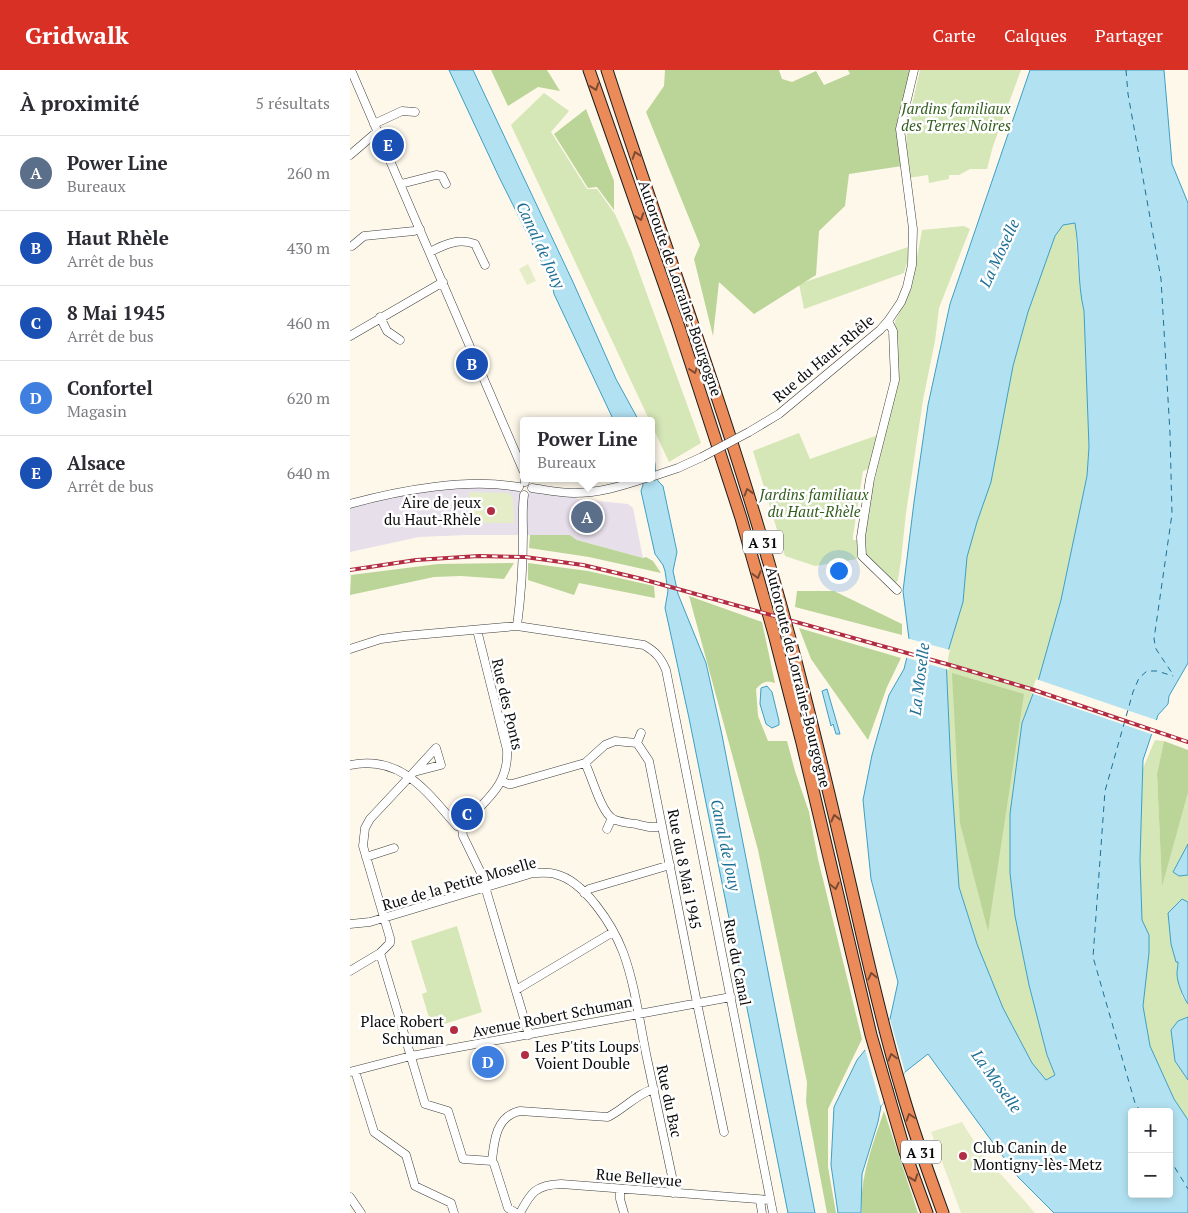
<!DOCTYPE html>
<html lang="fr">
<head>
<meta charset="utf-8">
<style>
  body { margin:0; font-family:"PT Serif",serif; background:#f7f7f7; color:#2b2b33 }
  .controls { position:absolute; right:15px; bottom:15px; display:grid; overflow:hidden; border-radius:5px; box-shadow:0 2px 8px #0003 }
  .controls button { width:45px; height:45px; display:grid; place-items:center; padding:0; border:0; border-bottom:1px solid #e1e1e2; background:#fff; color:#2b2b33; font:25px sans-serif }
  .you { position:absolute; left:488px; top:500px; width:18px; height:18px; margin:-12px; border:4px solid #fff; border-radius:50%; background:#1a73e8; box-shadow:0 0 0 8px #1a73e833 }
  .badge { display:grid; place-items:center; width:32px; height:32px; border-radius:50%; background:#d93025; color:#fff; font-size:16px; font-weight:700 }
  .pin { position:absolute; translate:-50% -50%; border:2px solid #fff; box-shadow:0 1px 5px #0006 }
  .popup { position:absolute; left:170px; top:347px; width:135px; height:65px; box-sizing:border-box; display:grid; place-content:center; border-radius:5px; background:#fff; filter:drop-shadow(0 1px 4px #0005); font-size:16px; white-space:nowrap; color:#7c7c81 }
  .popup b { font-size:19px; color:#2b2b33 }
  .popup::after { content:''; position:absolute; left:50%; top:100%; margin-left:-10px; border:10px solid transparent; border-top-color:#fff }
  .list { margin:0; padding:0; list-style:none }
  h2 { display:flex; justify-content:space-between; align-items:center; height:65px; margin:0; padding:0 20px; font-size:21px }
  h2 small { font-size:16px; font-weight:400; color:#7c7c81 }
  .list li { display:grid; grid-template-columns:32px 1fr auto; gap:15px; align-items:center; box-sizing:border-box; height:75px; padding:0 20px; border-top:1px solid #e1e1e2 }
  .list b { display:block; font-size:19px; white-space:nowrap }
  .list p { margin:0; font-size:16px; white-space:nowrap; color:#7c7c81 }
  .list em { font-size:16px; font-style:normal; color:#7c7c81 }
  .map { position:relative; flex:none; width:838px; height:1143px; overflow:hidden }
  header { display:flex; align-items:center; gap:30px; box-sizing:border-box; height:70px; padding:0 25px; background:#d93025; color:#fff }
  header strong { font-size:24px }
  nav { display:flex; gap:28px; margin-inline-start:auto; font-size:18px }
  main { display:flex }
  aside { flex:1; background:#fff }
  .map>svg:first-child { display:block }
  .industrial { fill:#e7dfea }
  .green { fill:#d5e6b7 }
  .forest { fill:#bad597 }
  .pitch { fill:#e5edc8 }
  .water { fill:#b2e2f2; stroke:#3d9fc5; fill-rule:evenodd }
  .pier { fill:#fef8ea }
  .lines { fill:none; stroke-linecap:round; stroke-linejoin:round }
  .ferry { stroke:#1c6f95; stroke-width:1; stroke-dasharray:6 5; stroke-linecap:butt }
  .minor-casing { stroke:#3e3e3e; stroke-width:9 }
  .highway-casing { stroke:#1c1c1c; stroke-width:13 }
  .minor { stroke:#fff; stroke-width:8 }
  .highway { stroke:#ec8b5a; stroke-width:11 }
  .rail-casing { stroke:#b22c42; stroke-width:4 }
  .rail { stroke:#fff; stroke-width:2; stroke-dasharray:5.5; stroke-linecap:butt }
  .minor-bridge-casing { stroke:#3e3e3e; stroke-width:9; stroke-linecap:butt }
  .minor-bridge { stroke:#fff; stroke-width:8 }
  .oneway { stroke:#7c4b32 }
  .poi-dot { fill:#b22c42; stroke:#fff; stroke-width:2 }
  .labels { text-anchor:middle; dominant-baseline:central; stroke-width:5; stroke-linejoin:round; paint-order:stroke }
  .shield { fill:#fff; stroke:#545454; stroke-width:1 }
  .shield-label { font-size:14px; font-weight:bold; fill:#0b0b0b }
  .park-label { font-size:15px; font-style:italic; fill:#345e20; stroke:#fff }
  .street-label { font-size:15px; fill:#0b0b0b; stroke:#fff }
  .poi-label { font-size:15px; fill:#0b0b0b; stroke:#fff; text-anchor:end }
  .water-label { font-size:16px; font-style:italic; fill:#1c6f95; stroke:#fff }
</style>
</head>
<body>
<header>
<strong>Gridwalk</strong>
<nav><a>Carte</a><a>Calques</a><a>Partager</a></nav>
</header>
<main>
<aside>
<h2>À proximité<small>5 résultats</small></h2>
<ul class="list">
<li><span class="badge" style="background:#5c6f8a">A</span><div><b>Power Line</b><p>Bureaux</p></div><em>260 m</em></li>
<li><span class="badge" style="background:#1a4fb4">B</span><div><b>Haut Rhèle</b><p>Arrêt de bus</p></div><em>430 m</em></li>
<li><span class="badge" style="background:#1a4fb4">C</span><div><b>8 Mai 1945</b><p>Arrêt de bus</p></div><em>460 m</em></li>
<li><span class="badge" style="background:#3f7fe0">D</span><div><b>Confortel</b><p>Magasin</p></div><em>620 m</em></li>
<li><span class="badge" style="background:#1a4fb4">E</span><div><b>Alsace</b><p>Arrêt de bus</p></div><em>640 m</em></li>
</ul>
</aside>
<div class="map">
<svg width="838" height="1143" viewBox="0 0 838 1143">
  <rect width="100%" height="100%" fill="#fef8ea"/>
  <!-- industrial -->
  <path class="industrial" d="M169,417l1,4 4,4 4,-1 4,-6 43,5 2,6 51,5 5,4 10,50 -66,-18 -7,-5h-104l-47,2 -69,15v-48l83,-16z"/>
  <!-- green -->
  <path class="green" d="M570,0h101l-28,76 -6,23h-17l-11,6h-10v4l-20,4 -1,-8 -20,3 -2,-25 1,-27z
    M194,23l25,18 -18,21 36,57h10l18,25 16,36 70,193 -32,19 -158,-337z
    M725,153c3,29 2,59 9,88l5,136 -2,29 -26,124 -22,78 -17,45 -12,91v59l5,43 14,69 18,70 8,20 -9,5 -14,-17 -29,-55 -26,-64 -18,-57 -8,-117 -5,-112 17,-56 4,-45 10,-35 36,-156 15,-54 27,-76 8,-11z
    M614,156l6,3 -31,79 -4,33 -12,59 -17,113 -5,47 -3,20 -2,3 -32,-29 3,-40 32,-139 -4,-54 11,-21 10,-37 6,-33z
    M558,177l1,9 -5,17 -100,36 -5,-25z
    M449,363l11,26 68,-24 -7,33 -8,3 -10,65v4h4v19l-42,7 -30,-10 -32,-105z
    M805,670l9,1 -7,33 5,110 26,-91v51l-15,28 6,4 9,-1v27l-6,-3 -14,14 3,31 7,18 -1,15 5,12v7l6,8v13l-10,4 -7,9 4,31 13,19v40l-14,-21 -24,-53 -7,-40 6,-53v-18l-7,-15 -2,-60 3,-92z
    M107,856l25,86 -50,16 -10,-34 5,-2 -16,-51z"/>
  <!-- forest -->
  <path class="forest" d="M141,0h56l13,21 -22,-4 -30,19z
    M315,0h114l3,9 10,3 24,-11 8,14 26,-11 -2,-4h67l-13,51v45l-53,8 -4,32 -26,25 -3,44 -62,39 -35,-32 -6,54 -19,-77 6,-14 -54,-133 18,-26z
    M236,39l28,72v29l-17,-23 -9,1 -34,-54z
    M180,465h40l7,5 66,18 3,-1 7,4 8,12 -72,-16 -60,-9z
    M164,493l-10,16 -43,-3 -27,1 -84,18 1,-20 87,-11z
    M178,493l60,8 66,15 1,12 -76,-15 -5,12 -46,-15z
    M447,521h37l68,33v11l-107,-28z
    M339,526l73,26 13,61c-9,-3 -13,-1 -19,6l2,27 10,25h19l8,30 14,41 9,47 44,180 -34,70v58l8,46h-9l-21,-111 1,-20 -49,-232z
    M449,558l102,30 -14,29 -19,53 -57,-81z
    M602,603l72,21 -36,237 -28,-108z
    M814,671l24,9v43l-26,93 -5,-112z
    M534,1041l34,102h-56c-3,-35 11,-69 22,-102z"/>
  <!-- pitch -->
  <path class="pitch" d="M178,194l8,17 -9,4 -8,-16z
    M119,422l40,1 4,5 1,25h-46z
    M612,1052c20,35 48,61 73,91h-74l-30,-81z"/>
  <!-- water -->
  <path class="water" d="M99,0h24l100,212 43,97 23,42h-25l-60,-127 -2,-11 -53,-106z
    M680,0h134l8,94 16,39v460l-19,33 -1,8 -10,11 -15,45 -3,100 2,60 7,15v18l-6,53 7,40 24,53 14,21v93h-134l-36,-36 -90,-123 -23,18 -24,34 -3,16 -16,52 -1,39h-23l-7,-48 3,-58 23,-47 33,-41 8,-37 -27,-103 -8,-79 9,-45 17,-60 15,-26 3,-12 2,-18 -6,-48 11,-89 14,-97 22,-101zM725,153c5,29 2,59 9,88l5,136 -2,29 -26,124 -22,78 -17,45 -12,91v59l5,43 14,69 18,70 8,20 -9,5 -14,-17 -29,-55 -26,-64 -18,-57 -8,-117 -5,-112 17,-56 4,-45 10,-35 14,-40 22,-116 15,-54 27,-76 8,-11zM782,1042h37v82h-37z
    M301,382c1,4 4,9 4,12 1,12 -2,13 8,22l14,66 -4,19 5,23 28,69 16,72 93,478h-27l-99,-495 -24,-110 3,-17 -3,-20 -2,-6 -8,-11 -14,-63 2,-6 -2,-7h10z
    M417,616l5,6 7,29v4l-7,3 -6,-4 -6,-20 1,-16z
    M477,619l13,45h-4l-3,-10 -2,2 -9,-35z
    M838,774v31l-9,1 -6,-4z
    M832,829l6,3v102c-5,-7 -11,-22 -11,-30 0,-5 1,-7 1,-12h-2l-5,-18 -3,-31z
    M838,947v63l-13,-19 -4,-31 7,-9z"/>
  <!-- pier -->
  <path class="pier" d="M556,568l44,12 -2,8 1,12 -45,-13z
    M686,609l123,42 -5,14 -123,-42z
    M540,949l15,53 -24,34 -16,-57z"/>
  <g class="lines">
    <!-- ferry -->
    <path class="ferry" d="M776,0l2,24 33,185 9,154 2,81 -18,125 2,10 18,27
      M791,1042l-6,-9 -42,-146 12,-166 28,-99 6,-14 8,-7h10l16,5
      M819,1088l19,31"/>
    <!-- minor casing -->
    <g class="minor-casing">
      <path id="minor" d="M1,0l172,400
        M24,54l28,-13 13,1
        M0,85l28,-24
        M51,114l35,-9 6,1 4,8
        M2,176l12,-10 50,-5 6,-2
        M80,182c15,-8 29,-14 45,-8l10,21
        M30,247l7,14 13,9
        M538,251l5,10 2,49 -25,99 -9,58 1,19 35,34
        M0,266l93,-54
        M399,362l30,-18 101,-84 8,-9 13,-19 6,-15 5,-22 1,-36 -13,-100 14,-59
        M301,407l27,-9 24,-11
        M175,412v-4
        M182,418c14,2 28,5 42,5 25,0 48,-7 72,-15
        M0,434c50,-14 117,-26 169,-17
        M167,556c4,-30 6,-62 6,-93 0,-13 -1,-25 1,-38
        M0,579l31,-10 23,-3 113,-10 127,19c12,7 17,13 22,25l107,543
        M287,673l4,-10
        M235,693c7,14 16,49 28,56 6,3 15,4 23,5 9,2 17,5 26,2
        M0,695c52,-10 76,26 107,61l5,2
        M64,702l22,-24 5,17 -27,7 -44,47 -5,9 -2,18 27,92v5l-10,10 45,151 23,7 15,48 29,2 2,3 14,44 8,5
        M152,711l6,3h4l73,-21 20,-18 10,-4 22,2 12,18 48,242 27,129
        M112,758l1,8 18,37 48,162
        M112,758l2,-4c21,-24 45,-38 43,-74l-30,-120
        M257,759l5,-11
        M16,787l28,-9
        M234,823l5,-4 81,-24
        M0,854l20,-2 163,-49c7,0 15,-1 22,1 30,7 58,52 68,78 13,35 17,75 25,111 9,41 17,82 26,123l-1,7
        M0,901l30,-18
        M166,920l97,-58
        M5,1001l19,61 32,23 9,31 36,17 3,10
        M0,1002l61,-16 320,-59
        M142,1091c2,-20 4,-45 28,-50l88,6c16,-8 30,-24 46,-28
        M270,1119v10l4,14
        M0,1127l11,16
        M410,1130l2,13
        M170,1143c11,-21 16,-28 41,-29l209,16"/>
    </g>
    <!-- highway casing -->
    <g class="highway-casing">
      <path id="highway" d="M239,0l88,251 64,197 33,116 28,109 69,292 34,117 22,61
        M257,0c61,188 131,373 182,565 23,86 44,174 64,261 15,65 29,129 48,192 12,43 27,84 42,125"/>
    </g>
    <!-- minor -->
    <use href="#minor" class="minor"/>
    <!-- highway -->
    <use href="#highway" class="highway"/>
    <!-- rail casing -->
    <g class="rail-casing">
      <path id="rail" d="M0,500l66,-10 63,-4 46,1 58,8 59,14 308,86 81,24 157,53"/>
    </g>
    <!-- rail -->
    <use href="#rail" class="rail"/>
    <!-- minor-bridge casing -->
    <g class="minor-bridge-casing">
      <path id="minor-bridge" d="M352,387l47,-25"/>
    </g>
    <!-- minor-bridge -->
    <use href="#minor-bridge" class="minor-bridge"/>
  </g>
  <!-- one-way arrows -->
  <defs><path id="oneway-chevron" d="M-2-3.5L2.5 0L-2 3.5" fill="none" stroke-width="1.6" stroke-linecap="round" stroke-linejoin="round" transform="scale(1.25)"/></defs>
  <g class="oneway">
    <use href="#oneway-chevron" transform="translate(245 17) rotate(71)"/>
    <use href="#oneway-chevron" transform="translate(286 85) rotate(-109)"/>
    <use href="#oneway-chevron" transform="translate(290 147) rotate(70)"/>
    <use href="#oneway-chevron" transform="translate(344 300) rotate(72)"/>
    <use href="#oneway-chevron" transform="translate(398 422) rotate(-107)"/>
    <use href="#oneway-chevron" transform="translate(407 505) rotate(74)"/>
    <use href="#oneway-chevron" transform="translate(485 748) rotate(-104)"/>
    <use href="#oneway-chevron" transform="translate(485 816) rotate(77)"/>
    <use href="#oneway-chevron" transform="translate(522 906) rotate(-103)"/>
    <use href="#oneway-chevron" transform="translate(542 987) rotate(-105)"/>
    <use href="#oneway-chevron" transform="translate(560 1047) rotate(-108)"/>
    <use href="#oneway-chevron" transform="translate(564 1108) rotate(71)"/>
  </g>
  <!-- markers -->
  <g class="poi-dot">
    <circle cx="141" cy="441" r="5"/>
    <circle cx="104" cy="960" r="5"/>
    <circle cx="175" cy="985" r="5"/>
    <circle cx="613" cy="1086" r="5"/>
  </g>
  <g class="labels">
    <!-- shield labels -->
    <g class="shield">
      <rect x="393" y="460.5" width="40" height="23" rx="4"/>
      <rect x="551" y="1070.5" width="40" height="23" rx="4"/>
    </g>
    <g class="shield-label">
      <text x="413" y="472">A 31</text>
      <text x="571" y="1082">A 31</text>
    </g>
    <!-- park labels -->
    <g class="park-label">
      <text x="606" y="38">Jardins familiaux<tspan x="606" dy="17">des Terres Noires</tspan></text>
      <text x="464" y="424">Jardins familiaux<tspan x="464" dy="17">du Haut-Rhèle</tspan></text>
    </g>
    <!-- street labels -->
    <g class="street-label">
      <text transform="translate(331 218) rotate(71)">Autoroute de Lorraine-Bourgogne</text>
      <text transform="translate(473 288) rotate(-40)">Rue du Haut-Rhêle</text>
      <text transform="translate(449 607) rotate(76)">Autoroute de Lorraine-Bourgogne</text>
      <text transform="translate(158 634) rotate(77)">Rue des Ponts</text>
      <text transform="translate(335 799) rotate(79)">Rue du 8 Mai 1945</text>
      <text transform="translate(109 813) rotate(-16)">Rue de la Petite Moselle</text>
      <text transform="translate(388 892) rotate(79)">Rue du Canal</text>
      <text transform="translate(202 946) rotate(-11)">Avenue Robert Schuman</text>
      <text transform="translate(320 1031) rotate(78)">Rue du Bac</text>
      <text transform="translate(289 1107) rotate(5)">Rue Bellevue</text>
    </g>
    <!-- poi labels -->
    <g class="poi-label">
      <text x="131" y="432">Aire de jeux<tspan x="131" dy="17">du Haut-Rhèle</tspan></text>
      <text x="94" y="951">Place Robert<tspan x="94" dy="17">Schuman</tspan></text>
      <text x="185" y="976" text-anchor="start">Les P'tits Loups<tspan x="185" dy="17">Voient Double</tspan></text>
      <text x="623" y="1077" text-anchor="start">Club Canin de<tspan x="623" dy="17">Montigny-lès-Metz</tspan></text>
    </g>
    <!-- water labels -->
    <g class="water-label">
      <text transform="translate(191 175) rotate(65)">Canal de Jouy</text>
      <text transform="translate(649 183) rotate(-65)">La Moselle</text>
      <text transform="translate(569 609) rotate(-83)">La Moselle</text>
      <text transform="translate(376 775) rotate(78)">Canal de Jouy</text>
      <text transform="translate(647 1011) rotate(54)">La Moselle</text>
    </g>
  </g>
</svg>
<div class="controls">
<button>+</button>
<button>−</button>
</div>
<div class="you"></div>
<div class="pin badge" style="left:237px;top:447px;background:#5c6f8a">A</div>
<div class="popup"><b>Power Line</b>Bureaux</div>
<div class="pin badge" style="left:122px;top:294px;background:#1a4fb4">B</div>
<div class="pin badge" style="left:117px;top:744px;background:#1a4fb4">C</div>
<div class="pin badge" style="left:138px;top:992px;background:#3f7fe0">D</div>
<div class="pin badge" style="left:38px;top:75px;background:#1a4fb4">E</div>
</div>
</main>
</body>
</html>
